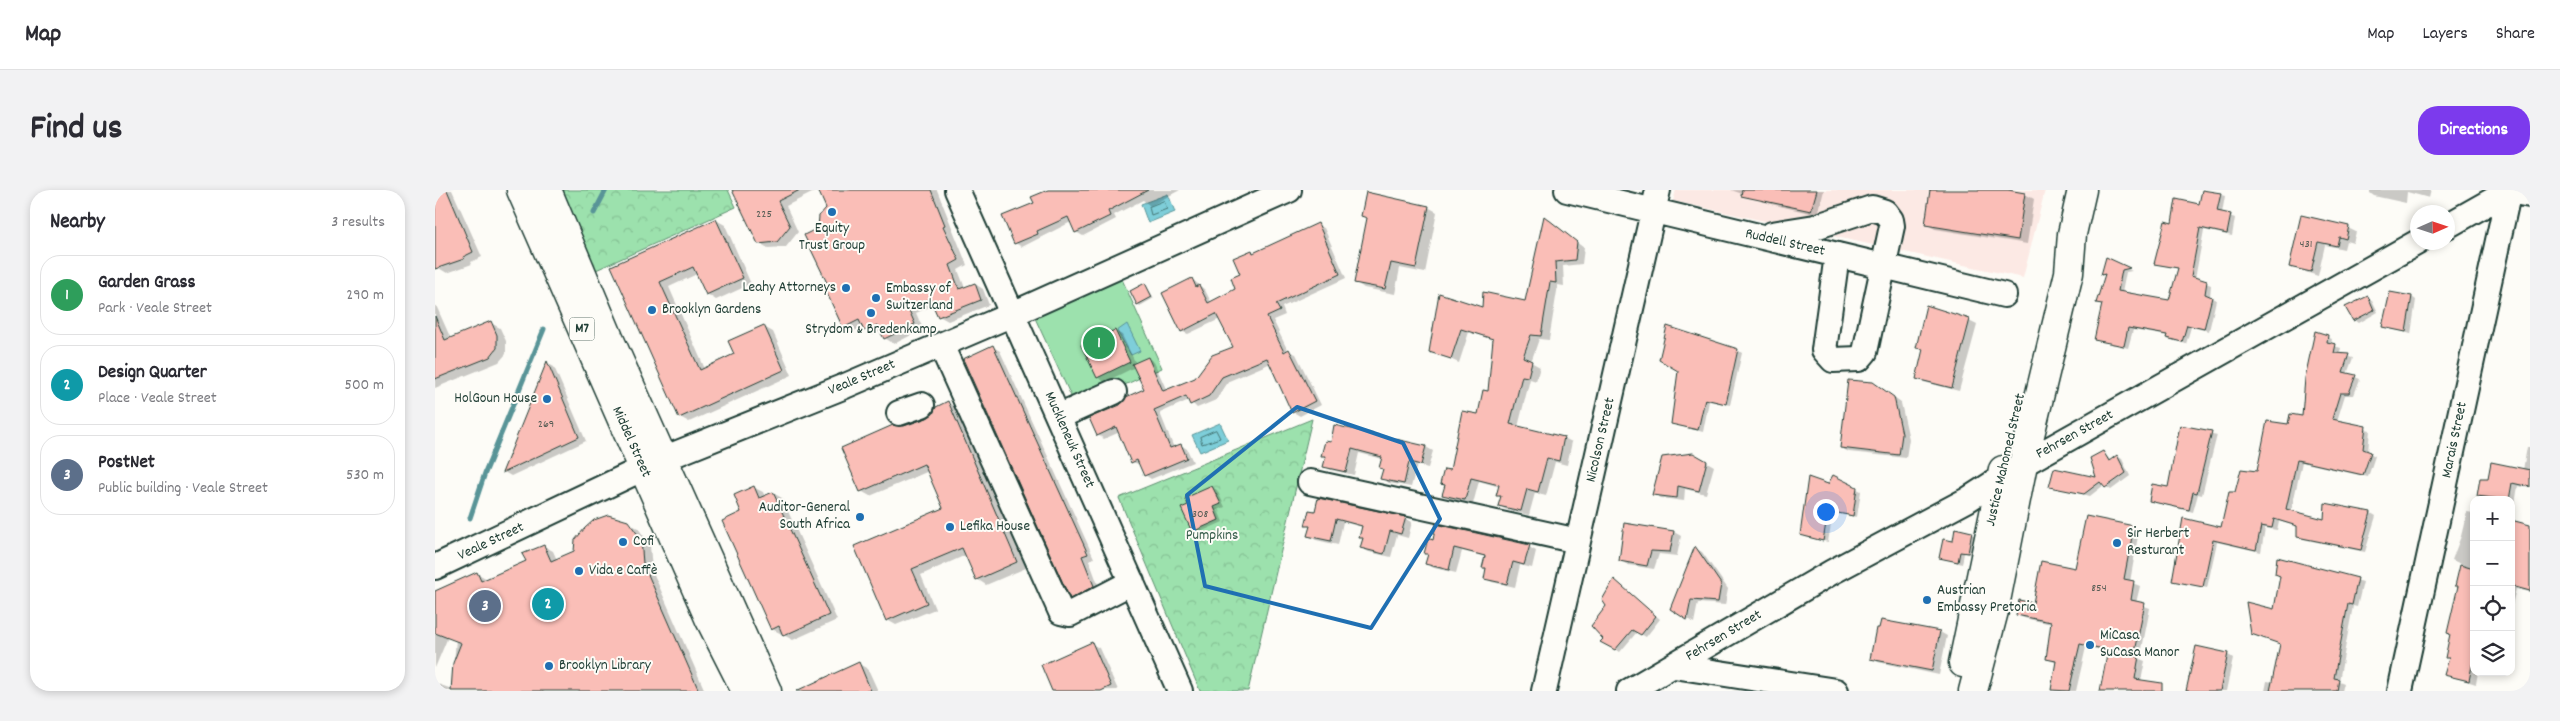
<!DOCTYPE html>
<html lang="en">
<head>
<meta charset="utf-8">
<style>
  body { margin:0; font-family:Dekko,sans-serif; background:#f2f2f3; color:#2b2b33 }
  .controls { position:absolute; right:15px; bottom:15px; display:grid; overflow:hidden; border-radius:10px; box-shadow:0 2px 8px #0003 }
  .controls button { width:45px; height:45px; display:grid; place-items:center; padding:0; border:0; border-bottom:1px solid #e1e1e2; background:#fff; color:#2b2b33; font:25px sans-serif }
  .compass { position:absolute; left:1975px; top:15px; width:45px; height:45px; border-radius:50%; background:#fff; box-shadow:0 2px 8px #0003; rotate:87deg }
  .you { position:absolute; left:1390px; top:321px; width:18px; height:18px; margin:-12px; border:4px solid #fff; border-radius:50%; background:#1a73e8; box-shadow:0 0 0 8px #1a73e833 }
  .badge { display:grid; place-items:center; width:32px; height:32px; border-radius:50%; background:#7c3aed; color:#fff; font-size:16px; font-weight:700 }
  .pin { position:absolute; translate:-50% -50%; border:2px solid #fff; box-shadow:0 1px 5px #0006 }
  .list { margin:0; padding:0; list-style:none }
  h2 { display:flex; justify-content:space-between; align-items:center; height:65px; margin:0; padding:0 20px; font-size:21px }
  h2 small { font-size:16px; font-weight:400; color:#7c7c81 }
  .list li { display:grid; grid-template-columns:32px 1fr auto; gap:15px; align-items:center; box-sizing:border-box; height:80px; margin:0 10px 10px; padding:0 10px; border:1px solid #e1e1e2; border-radius:20px }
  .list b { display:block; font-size:19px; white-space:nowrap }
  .list p { margin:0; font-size:16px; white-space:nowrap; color:#7c7c81 }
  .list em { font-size:16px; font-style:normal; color:#7c7c81 }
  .icon { flex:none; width:28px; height:28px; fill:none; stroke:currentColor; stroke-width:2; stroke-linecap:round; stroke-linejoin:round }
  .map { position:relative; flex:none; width:2095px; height:501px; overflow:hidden; border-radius:20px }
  header { display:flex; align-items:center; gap:30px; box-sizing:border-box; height:70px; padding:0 25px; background:#fff; border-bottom:1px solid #e1e1e2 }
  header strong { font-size:24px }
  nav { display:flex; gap:28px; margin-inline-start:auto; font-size:18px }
  .intro { display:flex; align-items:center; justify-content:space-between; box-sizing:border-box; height:120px; padding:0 30px }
  h1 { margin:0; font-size:35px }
  .button { padding:12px 22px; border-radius:20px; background:#7c3aed; color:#fff; font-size:18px; font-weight:700 }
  main { display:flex; gap:30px; padding:0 30px }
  aside { flex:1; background:#fff; border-radius:20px; box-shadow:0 2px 8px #0003 }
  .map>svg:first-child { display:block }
  .built { fill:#fce9e4 }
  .park { fill:url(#park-crowns); stroke:#5e8f70 }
  .garden { fill:#9ce1ad; stroke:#5e8f70 }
  .water { fill:#7eced9; stroke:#589497 }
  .shadow { fill:#0003 }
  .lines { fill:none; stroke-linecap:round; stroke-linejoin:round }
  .shore { stroke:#457776; stroke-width:1 }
  .stream { stroke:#589497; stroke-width:5 }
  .building { fill:#fabeb7; stroke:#1f3d34 }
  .minor-casing { stroke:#1f3d34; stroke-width:28 }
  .major-casing { stroke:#1f3d34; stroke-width:31 }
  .minor { stroke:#fdfcf7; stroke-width:24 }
  .major { stroke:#fdfcf7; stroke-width:28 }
  .marked { fill:none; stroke:#1f6fb2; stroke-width:4; stroke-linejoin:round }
  .poi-dot { fill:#1f6fb2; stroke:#fdfcf7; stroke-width:2 }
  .labels { text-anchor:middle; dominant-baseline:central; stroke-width:4; stroke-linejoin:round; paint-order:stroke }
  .number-label { font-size:12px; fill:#565d55 }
  .shield { fill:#fdfcf7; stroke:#62766e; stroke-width:1 }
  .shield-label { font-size:14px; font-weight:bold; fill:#1f3d34 }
  .poi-label { font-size:15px; fill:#1f3d34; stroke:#fdfcf7; text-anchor:start }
  .street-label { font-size:15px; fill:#1f3d34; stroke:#fdfcf7 }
  .park-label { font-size:15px; fill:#385e4c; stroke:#fdfcf7 }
</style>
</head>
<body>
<header>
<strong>Map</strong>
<nav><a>Map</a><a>Layers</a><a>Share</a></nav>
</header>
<div class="intro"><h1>Find us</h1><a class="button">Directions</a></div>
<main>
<aside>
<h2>Nearby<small>3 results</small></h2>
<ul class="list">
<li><span class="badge" style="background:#2e9e5b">1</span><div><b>Garden Grass</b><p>Park · Veale Street</p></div><em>290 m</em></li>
<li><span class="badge" style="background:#0f9aa8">2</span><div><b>Design Quarter</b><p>Place · Veale Street</p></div><em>500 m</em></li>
<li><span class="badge" style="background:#5c6f8a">3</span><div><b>PostNet</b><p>Public building · Veale Street</p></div><em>530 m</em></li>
</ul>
</aside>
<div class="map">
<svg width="2095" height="501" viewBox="0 0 2095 501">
  <defs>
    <pattern id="park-crowns" width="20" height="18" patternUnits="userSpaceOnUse" patternTransform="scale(1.25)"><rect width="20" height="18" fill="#9ce1ad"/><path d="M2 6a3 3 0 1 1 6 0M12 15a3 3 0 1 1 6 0" fill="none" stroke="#86c295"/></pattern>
  </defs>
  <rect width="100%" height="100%" fill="#fdfcf7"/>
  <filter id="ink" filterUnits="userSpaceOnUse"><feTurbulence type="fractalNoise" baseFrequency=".02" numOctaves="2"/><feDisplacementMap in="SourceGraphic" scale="10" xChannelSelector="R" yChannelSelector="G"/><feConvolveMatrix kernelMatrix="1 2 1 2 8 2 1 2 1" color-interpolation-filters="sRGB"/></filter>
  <g filter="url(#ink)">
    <!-- built -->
    <path class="built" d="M1241,0h369l-22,88 -350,-77z"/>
    <!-- park -->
    <path class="park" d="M125,0h168l8,17 -140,63z
      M877,229l-64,272h-48l-81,-193z"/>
    <!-- garden -->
    <path class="garden" d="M686,87l41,91 -86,39 -41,-89z"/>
    <!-- water -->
    <path class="water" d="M733,4l7,18 -27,11 -7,-19z
      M692,134l13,27 -9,4 -14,-24z
      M785,233l8,17 -28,12 -8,-17z"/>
    <!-- shadow -->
    <path class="shadow" d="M0,0h17l30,67 -11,5 1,2 -25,9 -10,-6 -2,-5z
      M298,0h85l-32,16 12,26 -12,15 -18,1 -9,-5z
      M384,0h118l30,75 -9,5 7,18 10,-4 8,5 6,16 -41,16 -9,-5 -5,-11 -18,8 7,16 -29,15 -9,-6 -4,-7 -8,4 -10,-8 -11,5 -8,-5 -13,-39 -11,-59 8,-21z
      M616,0h129l-30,16 -7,-6 -29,15 2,4 -33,17 -7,-4 -5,-10 -49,25 -7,-4 20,-39z
      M1296,0h93l-6,25 -47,-11z
      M1496,0h69l25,4 9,5 -7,45 -92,-15 -9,-5z
      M1768,0l22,6 -3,17 13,5 -3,18 -28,-6 -9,49 16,6 -1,12 6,3 -7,31 -18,-4 -5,17 -13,-4 -5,-4 -35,-6 -5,18 -33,-8 8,-35 -5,-3 8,-26 -4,-2 5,-15 25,12 -6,1 -4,21 48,8 9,-32 -24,-6 18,-39 27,-18z
      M1935,0h61l-2,8 -22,-6 -1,11 -32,-7 -4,-3z
      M993,17l9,5 -12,61 -25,-5 -5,26 -31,-6 -9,-6 13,-63 -6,-3z
      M1867,27l46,11 8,4 -3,11 -7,-2 -2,8 -19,-4 -7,31 -28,-9z
      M1110,28l39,30 -2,16 -19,2 1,20 -6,-1 -9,55 -10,-1 -8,23 9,5 -4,14 -6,-2 -12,48 46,11 8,4 -5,23 -12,-3 -9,34 -11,-3 -6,22 -22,-5 -8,-4 2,-8 -4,-3 3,-8 -21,-6 -6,23 -22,-5 -8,-5 3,-8 -4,-2 9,-12 38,-80 5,-52 -25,-8 -10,31 -28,-12 53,-42 41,-7z
      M281,30l9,5 26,59 -35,16 -9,-6 -10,-20 -28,13 36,82 31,-14 28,-28 9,5 19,43 -103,47 -9,-5 -68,-150z
      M882,35l7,3 22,50 -64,29 3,8 -12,5 15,31 8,3 25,51 -21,11 -7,-4 -22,-49 -42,18 -13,19 -19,8 -8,-8 -29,13 14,35 7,-3 6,4 6,13 -42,17 -6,-4 -4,-10 -9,-3 -12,-30 -16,7 -6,-4 22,-29 26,-16 -11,-23 -30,15 -8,-5 -8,-35 14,-12 7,3 5,-2 7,4 14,29 12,-6 6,4 13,29 29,-12 38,-32 -14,-28 -32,15 -7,-3 11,-52 13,11 6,12 26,-12 15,-39 3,2z
      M710,94l9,14 -14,8 -2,-2z
      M1977,107l4,3 -5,34 -27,-7z
      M1932,108l5,2 6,12 -19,11 -5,-3z
      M0,113l16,36 40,-16 9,5 6,13v13l-7,8 -64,26z
      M1534,131l8,4 -18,66 -35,-9 -7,-4 7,-27 -7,-4z
      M1892,147l5,2 -1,6 10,3 -2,7 14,3 -6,16 13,5 -6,16h-9l-8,26 33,9 -2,22 7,4 -7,21 -66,-15 -11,50 34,9 1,-17 45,9 5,3 -11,36 -62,-13 -5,-2v-10l-19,-6 -2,9 -12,-2 -4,24 -44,-10 -10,46 -34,-8 49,-51 14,-35 22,-21 31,-47 14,-9z
      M558,157l7,4 94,207 -5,2 11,30 -22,12 -7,-4z
      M1302,160l5,3 -12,52 -21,-4 -6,31 -31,-8z
      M112,173l7,4 32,74 -75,35 -7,-4z
      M1445,198l21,15 8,36 -3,19 -57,-6 -8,-4z
      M513,213l10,5 68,160 -40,17 -9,-6 -11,-24 -45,20 14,34 -39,16 -9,-5 -31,-73 89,-38 -16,-38 -59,25 -9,-5 43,-64 23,-8z
      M1746,236l36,9 -15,60 -4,-1 -5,18 -43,-11 19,-13z
      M891,252l100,5 7,4 -5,17 -11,-3 -6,22 -22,-4 -7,-5 2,-8 -4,-2 2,-9 -23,-6 -5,22 -23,-5 -7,-4 3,-8 -4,-3z
      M2092,257h3v41l-12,-2 -6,36 18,4v66l-14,-3 -5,20v-109h-33l3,-21 8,1 34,-10z
      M1668,262l8,9 6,-5 5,3 8,17 -19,14 -7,-5 -14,11 -39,-10 47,-8z
      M1258,264l21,12 -8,28 -21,-5 -1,12 -23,-3 -7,-4z
      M1398,286l28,15 -4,26 -24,-4 -5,29 -22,-5 -5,-3z
      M318,297l10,5 2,5 8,-4 9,5 55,122 -44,20 -21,-11 -29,-117z
      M777,297l5,3 8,17 -7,3 5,12 -25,11 -5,-2 -3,-25z
      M875,321l95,7 7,4 -4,16 -11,-3 -6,22 -22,-5 -7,-4 2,-9 -4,-2 3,-10 -20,-5 -5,23 -22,-5 -8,-4 3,-9 -4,-2z
      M2032,322l7,1v159h4l-2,12 -30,-9 13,-88 -3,-2 5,-21 -9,-4 9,-24z
      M193,333l10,5 12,17 2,25 53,121h-270v-8l17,6 6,-76 -23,55v-76l42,-19 10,6 40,-18 17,-15 9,5 4,9z
      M1699,337l5,3 -9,52 10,4 -4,17 14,5 -10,51 5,2 -4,20 -40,10 8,-40 -23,-4 -10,44h-20l-4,-2 5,-26 -10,-4 5,-35 -28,-6 -6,-3z
      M1521,340l21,6 -4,19 -9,-2 -2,11 -22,-7 14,-14z
      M1239,342l7,4 -4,20 -18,-2 -5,15 -26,-4 -7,-4z
      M999,351l95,6 7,4 -4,17 -12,-3 -5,22 -23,-5 -7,-4 2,-8 -4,-2 3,-11 -24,-6 -6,22 -22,-5 -7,-4 2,-8 -4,-3z
      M1260,358l7,4 26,37 -3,16 -27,-2 -4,20 -23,-14z
      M1843,368l85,24 -6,25 -4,-1 -14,75 5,2 -2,8h-77l2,-10 7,1 7,-38 -29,-11 23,-23 6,-33 -5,-3z
      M1180,391l45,38 -14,18 -9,-5 -17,20 -18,-10 3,-3 3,-33z
      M1447,431l58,11 7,4 -8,39 -61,-13 -7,-4z
      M657,454l7,4 19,42 -64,1z
      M1792,464l6,4 -7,33h-39z
      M424,474l9,5 10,22h-64z"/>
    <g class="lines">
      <!-- shore -->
      <path class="shore" d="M729,11l3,8 -16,6 -2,-8z
        M781,240l4,8 -18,6 -2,-7z"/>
      <!-- stream -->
      <path class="stream" d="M159,23l12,-23
        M35,328l15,-45 59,-144"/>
    </g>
    <!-- building -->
    <path class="building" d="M0,0h12l26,62 -10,5 1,2 -29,10z
      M297,0h68l-22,11 12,25 -13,16 -19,2z
      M383,0h113l14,35 -2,1 16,34 -9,5 9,24 16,-6 6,17 -43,17 -8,-18 -22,9 7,16 -31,15 -7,-14 -13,6 -5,-11 -16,8 -18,-39 4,-2 -25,-52 14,-7 1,-12 7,-8z
      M613,0h100l-40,21 2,5 -35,17 -7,-16 -31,14 1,3 -24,10 -12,-28 32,-13 -3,-6z
      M1307,0h75l-6,21 -70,-15z
      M1495,0h78l17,3 -7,47 -93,-15z
      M1767,0l19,3 -4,18 14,3 -4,20 -27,-6 -9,48 16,5 -2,13 7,3 -8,32 -17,-4 -5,17 -16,-4 1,-3 -39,-7 -4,18 -30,-6 8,-36 -6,-1 9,-29 -4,1 5,-18 24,11 -8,2 -4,21 51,9 9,-32 -24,-4 11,-43 7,2 4,-24 23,5z
      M931,2l63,14 -13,62 -25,-5 -6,26 -31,-6 13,-65 -6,-2z
      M1866,25l48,11 -3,13 -7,-2 -2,9 -19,-4 -7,30 -22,-5z
      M1109,26l33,26 -2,18 -20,2 1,21 -6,-1 -9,54 -10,-1 -8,22 9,4 -4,16 -6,-1 -12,48 54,13 -5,24 -12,-3 -9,34 -11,-3 -6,22 -23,-5 3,-10h-5l3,-11 -28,-7 -6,22 -23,-5 3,-10 -5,-1 4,-15 6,1 12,-59 16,3 5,-24 5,1 5,-52 -32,-10 -10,30 -22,-7 10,-59 43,14 1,-15 42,9z
      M281,29l27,59 -37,17 -13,-28 -33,15 40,88 34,-16 -6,-13 36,-16 20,45 -105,48 -68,-152z
      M883,33l22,51 -64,30 4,7 -13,6 17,35 5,-3 26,52 -23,12 -25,-55 -45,19 -13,19 -19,9 -4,-9 -32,14 16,38 11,-4 6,14 -43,18 -7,-16 -6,3 -15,-36 -19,9 -8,-18 31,-13 6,-8 18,-8 -12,-25 16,-7 15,34 32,-13 17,-23 21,-8 -17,-33 -35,18 -19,-39 30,-15 4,9 3,-2 9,18 27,-14 -4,-11 9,-4 -7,-16 19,-8 1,3z
      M710,93l7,14 -15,8 -7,-14z
      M1955,102l22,4 -6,36 -24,-5z
      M1933,106l6,14 -21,11 -8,-14z
      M1491,115l44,14 -18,69 -36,-9 7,-30 -7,-1z
      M0,126l10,24 46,-19 6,14v13l-7,9 -55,22z
      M1232,136l71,23 -12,55 -21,-5 -7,31 -27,-6 7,-53 -19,-11z
      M668,138l3,6 9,-4 15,32 -33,16 -16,-33 6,-3 -2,-5z
      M1880,141l13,4 -1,7 9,2 -2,9 15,1 -6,18 13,3 -7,18h-9l-8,26 34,7 -3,23 8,3 -8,23 -66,-15 -11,49 38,10 1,-16 46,9 -10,38 -64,-13v-11l-23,-7 -2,9 -11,-2 -5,24 -43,-10 -10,47 -31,-6 11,-63 38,9 8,-35h6l6,-23 16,2 10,-50 21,3 2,-10 12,2 3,-38z
      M558,155l95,209 -6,2 12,30 -24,13 -107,-240z
      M112,171l32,76 -77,36z
      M1413,190l25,2 21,15 8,37 -3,21 -59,-7z
      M513,211l69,161 -41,18 -14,-32 -50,21 15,34 -41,18 -32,-75 89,-38 -19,-44 -64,28 -19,-44 52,-23 11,1 23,-8 6,-4 3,-7z
      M899,235l92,21 -5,19 -12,-3 -5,22 -24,-5 3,-10 -4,-1 3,-11 -30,-8 -6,23 -23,-5 3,-11h-5l4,-15 6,1z
      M1745,235l32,6 -15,62 -4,-1 -4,18 -40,-9 3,-17 16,3z
      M1668,261l6,10 8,-6 9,18 -21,15 -5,-6 -16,12 -35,-7 5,-19 42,9 -6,-19z
      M1258,263l14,8 -8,30 -21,-5 -1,12 -25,-3 10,-38z
      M2056,272l39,8v17l-18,-4 -3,17 -32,-4 3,-18h8z
      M1398,285l24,12 -4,29 -25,-5 -5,30 -23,-6 8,-58 20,7z
      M319,296l5,12 14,-6 56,123 -46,21 -4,-10 -8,4 -49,-109 19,-9 -7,-17z
      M777,296l9,18 -7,3 5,13 -27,12 -11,-24 7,-3 -3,-7z
      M883,308l88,19 -5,17 -11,-3 -6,23 -24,-6 3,-10h-4l3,-12 -26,-7 -5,22 -24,-5 3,-10h-5l4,-16 6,1z
      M173,325l20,6 13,18 2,24 56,128h-248l2,-28 8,-20 -26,-10v-42l42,-19 4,9 45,-20 -4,-7 22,-9 7,16 23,-10 1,-11 10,-12 9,-8z
      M1651,326l48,10 -10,53 10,2 -3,19 14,3 -11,54 5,-1 -4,23 27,4v8h-62l8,-41 -28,-6 -11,47 -18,-1 5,-29 -10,-2 5,-37 -35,-7 3,-15 14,3 8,-42 34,7z
      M2076,330l19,5v66l-15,-4 -4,-5z
      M1189,333l50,8 -4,21 -19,-1 -4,15 -28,-5z
      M1001,334l94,21 -6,20 -11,-3 -6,22 -23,-5 2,-11h-4l3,-12 -31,-8 -5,22 -24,-6 3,-10h-4l4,-16 5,2z
      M1520,338l17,4 -4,21 -8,-1 -2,10 -19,-4 4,-19 10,2z
      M1260,356l26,38 -3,18 -27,-2 -4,20 -17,-11z
      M1842,367l81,21 -6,27 -4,-1 -14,74 5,1 -2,12h-67l10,-47 -29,-10 -5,-32 28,7 6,-33 -5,-2z
      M2025,375l14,4v86l-5,26 -25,-6 5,-17h-4l5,-24 -3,-1 11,-47h-3z
      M1179,389l42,37 -15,19 -9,-5 -17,20 -15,-8 3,-3 -12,-13 15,-20 -4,-6z
      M1446,430l59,11 -8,40 -62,-12 6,-31h3z
      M657,452l19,44 -10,5h-49l-11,-26z
      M1761,456l32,7 -8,38h-34z
      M424,472l12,29h-75z"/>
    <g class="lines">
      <!-- minor casing -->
      <g class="minor-casing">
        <path id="minor" d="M522,0l223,501
          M1132,0l437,105
          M2012,36l62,-35 21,4
          M1337,44l43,-7 57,-19 13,4 6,8 1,6 -27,126 -6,7 -26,1 -9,-10 13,-95
          M506,155l120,267 9,2 62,-32
          M464,223l23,-8
          M623,227l56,-25
          M875,292l268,59
          M0,377l228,-108 182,-73 161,-69 283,-127
          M1239,476l162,25
          M1109,501l114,-501
          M1194,501l203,-119 135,-72 56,-36 395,-222
          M1965,501l109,-501"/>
      </g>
      <!-- major casing -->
      <g class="major-casing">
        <path id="major" d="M86,0l189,430 36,71
          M112,0l62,148 158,353
          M1528,473l40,-193
          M1538,501l21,-80 29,-147 46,-191 3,-39 10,-44"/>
      </g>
      <!-- minor -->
      <use href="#minor" class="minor"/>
      <!-- major -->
      <use href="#major" class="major"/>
    </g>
  </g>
  <!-- marked area -->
  <path class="marked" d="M862,217l106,36 37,76 -69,109 -166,-42 -18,-91z"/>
  <!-- markers -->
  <g class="poi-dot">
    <circle cx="397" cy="22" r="5"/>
    <circle cx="411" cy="98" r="5"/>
    <circle cx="441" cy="108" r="5"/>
    <circle cx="217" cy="120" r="5"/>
    <circle cx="436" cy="123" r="5"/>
    <circle cx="112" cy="209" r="5"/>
    <circle cx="425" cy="327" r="5"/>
    <circle cx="515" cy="337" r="5"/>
    <circle cx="188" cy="352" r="5"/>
    <circle cx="1682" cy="353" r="5"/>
    <circle cx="144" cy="381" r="5"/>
    <circle cx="1492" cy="410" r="5"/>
    <circle cx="1655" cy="455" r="5"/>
    <circle cx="114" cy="476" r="5"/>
  </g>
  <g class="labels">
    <!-- number labels -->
    <g class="number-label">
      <text x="329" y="24">225</text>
      <text x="1871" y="54">431</text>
      <text x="111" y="234">269</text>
      <text x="765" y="324">308</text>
      <text x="1664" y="398">854</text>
    </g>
    <!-- shield labels -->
    <rect class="shield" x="134.5" y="127.5" width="25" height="23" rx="4"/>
    <g class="shield-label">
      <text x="147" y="139">M7</text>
    </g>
    <!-- poi labels -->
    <g class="poi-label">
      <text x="397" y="39" text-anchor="middle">Equity<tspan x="397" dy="17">Trust Group</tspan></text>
      <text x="401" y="98" text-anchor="end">Leahy Attorneys</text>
      <text x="451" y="99">Embassy of<tspan x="451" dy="17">Switzerland</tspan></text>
      <text x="227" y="120">Brooklyn Gardens</text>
      <text x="436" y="140" text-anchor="middle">Strydom &amp; Bredenkamp</text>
      <text x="102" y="209" text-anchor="end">HolGoun House</text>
      <text x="415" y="318" text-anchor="end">Auditor-General<tspan x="415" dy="17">South Africa</tspan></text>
      <text x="525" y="337">Lefika House</text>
      <text x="1692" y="344">Sir Herbert<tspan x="1692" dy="17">Resturant</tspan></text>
      <text x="198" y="352">Cofi</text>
      <text x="154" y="381">Vida e Caffè</text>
      <text x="1502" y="401">Austrian<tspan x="1502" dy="17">Embassy Pretoria</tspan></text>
      <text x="1665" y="446">MiCasa<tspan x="1665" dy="17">SuCasa Manor</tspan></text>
      <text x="124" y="476">Brooklyn Library</text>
    </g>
    <!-- street labels -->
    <g class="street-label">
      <text transform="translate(1350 53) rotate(13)">Ruddell Street</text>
      <text transform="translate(427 188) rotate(-23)">Veale Street</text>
      <text transform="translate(1640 245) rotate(-29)">Fehrsen Street</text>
      <text transform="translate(634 250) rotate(66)">Muckleneuk Street</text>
      <text transform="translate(1166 250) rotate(-77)">Nicolson Street</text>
      <text transform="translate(2020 250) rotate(-78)">Marais Street</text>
      <text transform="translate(196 252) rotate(66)">Middel Street</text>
      <text transform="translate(1571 270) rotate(-77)">Justice Mahomed Street</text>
      <text transform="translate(56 352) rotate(-25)">Veale Street</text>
      <text transform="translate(1289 446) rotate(-31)">Fehrsen Street</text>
    </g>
    <!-- park labels -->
    <g class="park-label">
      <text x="777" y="346">Pumpkins</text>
    </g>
  </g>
</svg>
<div class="controls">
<button>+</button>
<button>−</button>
<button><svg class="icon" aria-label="locate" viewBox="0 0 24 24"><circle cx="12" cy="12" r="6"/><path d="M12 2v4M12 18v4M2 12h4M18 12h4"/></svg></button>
<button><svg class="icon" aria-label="layers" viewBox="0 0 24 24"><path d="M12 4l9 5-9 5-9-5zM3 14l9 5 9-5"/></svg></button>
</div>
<svg class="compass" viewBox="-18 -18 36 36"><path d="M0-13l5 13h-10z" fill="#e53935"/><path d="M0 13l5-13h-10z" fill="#7c7c81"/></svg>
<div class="you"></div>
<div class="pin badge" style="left:664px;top:153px;background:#2e9e5b">1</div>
<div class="pin badge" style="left:113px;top:414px;background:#0f9aa8">2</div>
<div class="pin badge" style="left:50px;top:416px;background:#5c6f8a">3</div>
</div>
</main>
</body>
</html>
